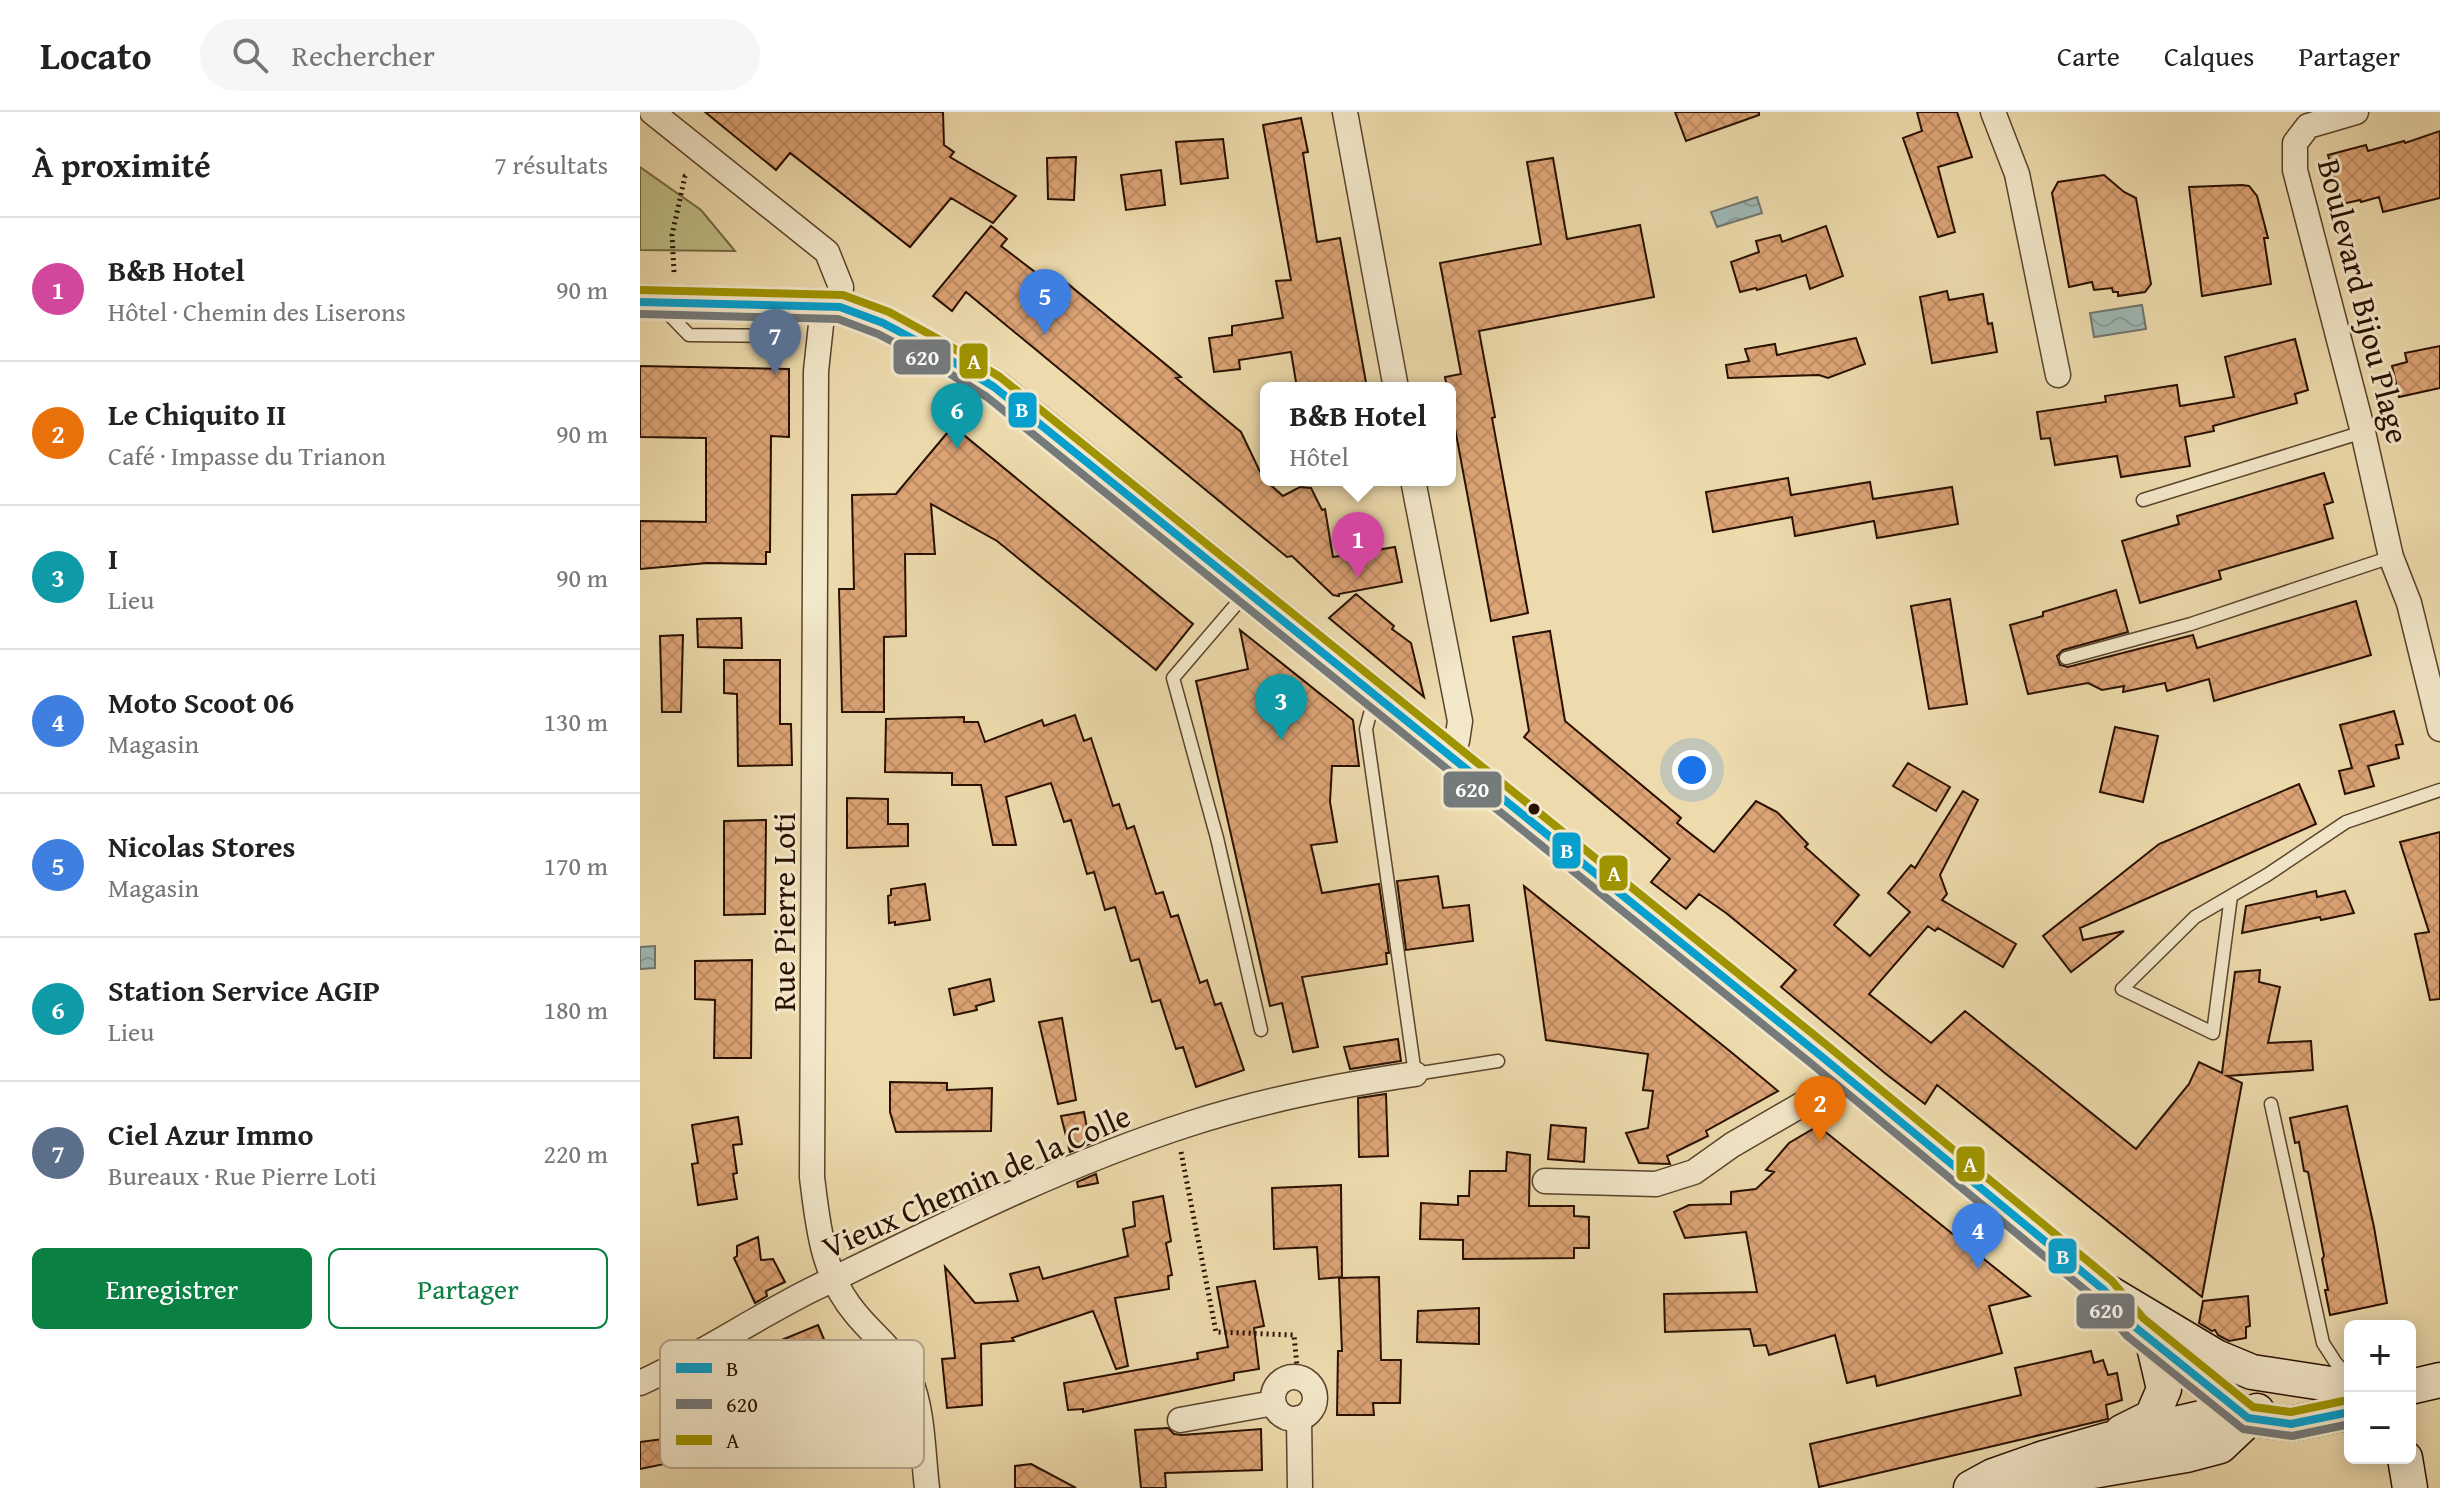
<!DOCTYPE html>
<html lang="fr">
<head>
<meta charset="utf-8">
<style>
  body { margin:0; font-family:"Gentium Book Plus",serif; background:#f6f6f6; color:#222 }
  .controls { position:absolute; right:24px; bottom:24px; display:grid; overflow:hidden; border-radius:12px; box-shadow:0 4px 20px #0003 }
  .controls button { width:72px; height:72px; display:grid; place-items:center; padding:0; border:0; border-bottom:2px solid #e0e0e0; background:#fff; color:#222; font:40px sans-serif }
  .you { position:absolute; left:1052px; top:658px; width:28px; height:28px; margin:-20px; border:6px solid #fff; border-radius:50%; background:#1a73e8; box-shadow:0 0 0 12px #1a73e833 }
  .badge { display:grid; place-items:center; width:52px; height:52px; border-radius:50%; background:#0b8043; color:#fff; font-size:26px; font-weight:700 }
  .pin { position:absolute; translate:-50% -66px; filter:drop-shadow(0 2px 4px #0008) }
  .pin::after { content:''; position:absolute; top:42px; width:28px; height:24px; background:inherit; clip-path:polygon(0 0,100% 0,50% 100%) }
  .popup { position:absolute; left:620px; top:270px; width:196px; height:104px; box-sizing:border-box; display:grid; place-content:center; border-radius:12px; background:#fff; filter:drop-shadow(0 2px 6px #0005); font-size:26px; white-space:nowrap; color:#767676 }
  .popup b { font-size:30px; color:#222 }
  .popup::after { content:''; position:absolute; left:50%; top:100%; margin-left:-16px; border:16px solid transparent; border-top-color:#fff }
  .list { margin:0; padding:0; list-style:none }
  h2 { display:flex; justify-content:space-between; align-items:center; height:104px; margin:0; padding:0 32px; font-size:34px }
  h2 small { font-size:26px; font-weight:400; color:#767676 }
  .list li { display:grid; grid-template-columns:52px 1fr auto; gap:24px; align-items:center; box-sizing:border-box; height:144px; padding:0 32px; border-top:2px solid #e0e0e0 }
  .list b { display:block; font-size:30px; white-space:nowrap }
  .list p { margin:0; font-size:26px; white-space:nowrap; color:#767676 }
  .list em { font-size:26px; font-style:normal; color:#767676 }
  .actions { display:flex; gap:16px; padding:24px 32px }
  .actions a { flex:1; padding:18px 0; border:2px solid #0b8043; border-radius:12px; text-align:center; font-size:28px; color:#0b8043 }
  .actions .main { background:#0b8043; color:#fff }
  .icon { flex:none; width:44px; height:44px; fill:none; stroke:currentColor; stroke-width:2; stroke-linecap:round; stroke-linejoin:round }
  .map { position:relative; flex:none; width:1800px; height:1376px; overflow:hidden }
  header { display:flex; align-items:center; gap:48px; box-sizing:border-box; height:112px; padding:0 40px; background:#fff; border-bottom:2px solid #e0e0e0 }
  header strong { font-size:38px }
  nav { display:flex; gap:44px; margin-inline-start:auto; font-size:28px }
  .search { width:560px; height:72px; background:#f6f6f6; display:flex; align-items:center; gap:20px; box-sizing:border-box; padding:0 28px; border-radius:44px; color:#767676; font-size:30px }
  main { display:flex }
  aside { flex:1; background:#fff }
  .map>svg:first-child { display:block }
  .green { fill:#bebe86; stroke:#746743; stroke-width:2 }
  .water { fill:url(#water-waves); stroke:#6f756d; stroke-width:2 }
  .building { fill:url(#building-cross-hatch); stroke:#291000; stroke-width:2 }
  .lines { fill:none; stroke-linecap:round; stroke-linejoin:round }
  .lane-casing { stroke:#5a432b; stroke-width:15 }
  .street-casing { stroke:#5a432b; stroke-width:27 }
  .secondary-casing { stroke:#291000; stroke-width:37 }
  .path { stroke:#291000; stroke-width:5; stroke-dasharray:2 4; stroke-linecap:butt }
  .lane { stroke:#f3e8ca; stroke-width:12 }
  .street { stroke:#f3e8ca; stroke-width:24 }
  .secondary { stroke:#f3e8ca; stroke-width:34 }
  .bus-1-casing { stroke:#f3e8ca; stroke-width:14 }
  .bus-2-casing { stroke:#f3e8ca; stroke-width:14 }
  .bus-3-casing { stroke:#f3e8ca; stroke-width:14 }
  .bus-1 { stroke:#069fce; stroke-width:8 }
  .bus-2 { stroke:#757a7b; stroke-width:8 }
  .bus-3 { stroke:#9f9300; stroke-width:8 }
  .bus-dot { fill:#291000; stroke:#f3e8ca; stroke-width:3 }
  .labels { text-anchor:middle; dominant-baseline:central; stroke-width:6; stroke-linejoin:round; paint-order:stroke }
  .street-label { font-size:32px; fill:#291000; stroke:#f3e8ca }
  .key { fill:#f3e8ca; stroke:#b6a78d; stroke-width:2 }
  .key-label { font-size:22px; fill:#291000 }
  .line-badge { stroke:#f3e8ca; stroke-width:3 }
  .badge-label { font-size:22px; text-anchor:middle; font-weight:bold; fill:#fff }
</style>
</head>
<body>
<header>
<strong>Locato</strong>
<div class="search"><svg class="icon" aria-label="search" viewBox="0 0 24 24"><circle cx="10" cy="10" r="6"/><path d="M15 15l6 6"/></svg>Rechercher</div>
<nav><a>Carte</a><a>Calques</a><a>Partager</a></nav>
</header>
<main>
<aside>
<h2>À proximité<small>7 résultats</small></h2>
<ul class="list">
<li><span class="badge" style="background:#d1479c">1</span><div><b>B&amp;B Hotel</b><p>Hôtel · Chemin des Liserons</p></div><em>90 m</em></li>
<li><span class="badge" style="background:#e8710a">2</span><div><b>Le Chiquito II</b><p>Café · Impasse du Trianon</p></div><em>90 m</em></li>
<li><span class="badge" style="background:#0f9aa8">3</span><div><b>I</b><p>Lieu</p></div><em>90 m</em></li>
<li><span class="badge" style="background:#3f7fe0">4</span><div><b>Moto Scoot 06</b><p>Magasin</p></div><em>130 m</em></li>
<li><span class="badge" style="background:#3f7fe0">5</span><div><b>Nicolas Stores</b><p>Magasin</p></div><em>170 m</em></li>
<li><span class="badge" style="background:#0f9aa8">6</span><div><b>Station Service AGIP</b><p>Lieu</p></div><em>180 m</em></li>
<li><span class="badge" style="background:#5c6f8a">7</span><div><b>Ciel Azur Immo</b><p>Bureaux · Rue Pierre Loti</p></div><em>220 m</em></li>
</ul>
<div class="actions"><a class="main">Enregistrer</a><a>Partager</a></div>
</aside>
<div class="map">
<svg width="1800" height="1376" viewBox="0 0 1800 1376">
  <defs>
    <pattern id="water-waves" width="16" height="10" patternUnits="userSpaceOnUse" patternTransform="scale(2)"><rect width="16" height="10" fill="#9eb8b5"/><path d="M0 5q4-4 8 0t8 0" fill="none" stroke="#889d9a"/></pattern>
    <pattern id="building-cross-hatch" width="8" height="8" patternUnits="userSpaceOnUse" patternTransform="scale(2)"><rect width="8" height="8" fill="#dda476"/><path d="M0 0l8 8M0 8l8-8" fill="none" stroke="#be8c64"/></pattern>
  </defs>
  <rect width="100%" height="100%" fill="#eddbad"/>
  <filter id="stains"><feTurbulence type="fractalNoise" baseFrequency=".0025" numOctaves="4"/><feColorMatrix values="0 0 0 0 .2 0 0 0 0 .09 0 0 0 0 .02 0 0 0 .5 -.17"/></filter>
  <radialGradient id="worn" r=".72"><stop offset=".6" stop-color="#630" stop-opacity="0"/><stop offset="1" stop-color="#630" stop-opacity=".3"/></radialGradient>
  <!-- green -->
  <path class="green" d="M0,55l61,43 34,41 -95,-1z"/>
  <!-- water -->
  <path class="water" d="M1117,85l5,16 -45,14 -6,-15z
    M1502,193l4,24 -52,8 -4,-24z
    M15,834v22l-15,1v-22z"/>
  <!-- building -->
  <path class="building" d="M65,0h238l1,33 10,7 -4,5 66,39 -23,27 -42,-25 -41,49 -120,-94 -14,17z
    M1035,0h84v3l-73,26z
    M1277,0h40l15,45 -34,10 17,65 -17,5 -35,-99 19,-7z
    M661,6l7,34 -5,1 14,89 23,-4 27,150h-70l-6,-36 -52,8 1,9 -26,3 -5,-34 23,-3v-9l51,-8 -7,-37 15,-1 -28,-155z
    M1800,19v67l-57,14 -4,-15 -18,5 -1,-2 -18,4 -14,-49 38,-10 2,6 36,-10 1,2z
    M583,27l5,39 -47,6 -5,-42z
    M436,45l-2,43 -26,-1 -1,-41z
    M913,46l14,81 73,-14 14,72 -175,34 16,86 -3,1 36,195 -37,8 -41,-219v-14h-3l-2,-11 16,-3 -21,-111 101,-19 -14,-82z
    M521,58l4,35 -39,5 -5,-35z
    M1464,63l20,17 12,6 15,86 -6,8 -27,4v-4h-5l-1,-4 -18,2 -2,-8 -23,5 -17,-94 6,-11z
    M1602,73l7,1 8,10 11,42h-4l7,46 -69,12 -13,-109z
    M351,114l16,13 -6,7 55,42 6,-9 119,98 -5,1 65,54 22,46 20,18 17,-9 11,1 11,22 3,-1 8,48 62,-10 7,35 -63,12v2l-6,-1 -41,-39 -5,1 -321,-265 -14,19 -19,-15z
    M1186,114l17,50 -33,13 -4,-14 -49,15 -1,-2 -16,4 -9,-30 28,-10 -3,-11 24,-6 2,7z
    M1307,179l2,9 34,-6 5,30 4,-1 5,29 -65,11 -12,-66z
    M1216,226l9,26 -37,14 -9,-3 -91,3 -2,-13 23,-4 -4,-12 30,-5 2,11z
    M1655,227l13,51 -13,4 2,9 -84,23 1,5 -29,6 5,29 -69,11 -4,-21 -62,9 -5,-27 -9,1 -4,-27 69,-10 -1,-6 72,-11 3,21 54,-9 -9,-40z
    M1800,234v42l-41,9 -7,-31 15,-4 -2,-9z
    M0,254l149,3v68l-18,-1 -1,116h-4v12l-59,-1 -67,6v-48l66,1v-84l-66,-1z
    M313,314l240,198 -37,46 -159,-129 -66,-37 4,50h-30l1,82 -22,1v75h-42l-3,-123h15l-2,-94 44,-1z
    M1684,361l9,29 -9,3 9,33 -114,33 2,8 -81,24 -18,-62 57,-17 -2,-8z
    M1148,366l3,17 79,-13 3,17 79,-12 6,37 -81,14 -3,-17 -79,15 -3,-19 -79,15 -7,-40z
    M1476,478l12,42 -65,18 -6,6 3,9 8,2 125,-32 4,13 159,-47 15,54 -157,46 -5,-22 -42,12 -2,-8 -42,9 1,-6 -22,4 -14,-7 -60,11 -18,-69 33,-9v-4z
    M716,482l38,32 -2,3 19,14 13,54 -95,-79z
    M1310,487l17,105 -38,5 -18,-103z
    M101,506l1,30 -44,-1 -1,-28z
    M600,518l113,90 6,46h-27l-2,36 7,40 -26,3 11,48 57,-9 10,69h-3l1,11 -85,13 16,70 -25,5 -11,-49 -12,3 -74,-325 52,-12z
    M910,519l15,90 116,97 -4,5 37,29 42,-51 21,11 31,32 -3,3 54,48 -25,30 36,31 40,-44 -22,-19 23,-28 4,3 48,-77 15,9 -38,75 7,19 -5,6 74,44 -13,23 -65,-39 -3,3 -7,-5 -59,68 62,49 34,-32 171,138 53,-65 10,-22 23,11 13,-101 25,-2 -1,12 21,5 -12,56 43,-2 2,29 -86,6 15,7 -40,214 -265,-212 -12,19 -39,-30 -105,-87 15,-17 -70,-57 -27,-19 -13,15 -35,-27 19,-23 -146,-122 5,-6 -16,-94z
    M43,523l-2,77h-19l-2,-76z
    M84,548h56v64h11l1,41 -54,1 -1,-72 -13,-1z
    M1754,599l9,33 -7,1 3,13 -31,8 6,20 -29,8 -6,-23 13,-3 -12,-43z
    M435,603l9,26 7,-3 22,68 6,-2 8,25 7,-3 22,68 7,-2 8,25 7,-2 22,68 7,-3 8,25 6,-2 23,67 -48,17 -13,-40 -7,2 -16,-49 -8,2 -13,-43 -8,2 -16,-54 -10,3 -11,-38 -7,2 -16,-54 -7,2 -13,-39 -45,14 10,48h-23l-12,-60h-29v-12l-67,-1 1,-53 78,-2v5h14l7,20 57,-22 2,6z
    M1475,615l43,9 -15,66 -43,-10z
    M1268,651l42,24 -14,24 -43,-25z
    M1659,672l17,40 -236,104 3,12 41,-9 -53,41 -28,-36 116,-92z
    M207,686l41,1v25h20v22l-61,2z
    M126,708l-1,94 -41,1v-94z
    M1800,720v167l-10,1 -15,-66 14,-2 -29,-90z
    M798,764l5,32 26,-3 4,36 -67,9 -9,-69z
    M285,772l5,36 -35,5v-3l-6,1 -1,-27 3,-1v-6z
    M884,774l207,166 47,39 -72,40 2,5 -41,20 3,8 -31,-1 -13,-30 22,-5 5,-37 -10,-1 5,-36 -102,-14z
    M1676,779l1,6 28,-6 9,22 -33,7 -1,-3 -78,16 4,-27z
    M112,848l-1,98h-37l1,-58 -20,-1v-38z
    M350,867l4,22 -18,5 1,4 -23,5 -5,-26z
    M422,906l14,82 -18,4 -19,-82z
    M758,927l3,22 -51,8 -6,-22z
    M250,970l57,1v7l45,-2 -1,43 -95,1 -6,-20z
    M746,982l2,62 -29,1 -1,-59z
    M1707,994l27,121 13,76 -57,12 -5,-25h3l-6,-31 2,-3 -16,-84 -4,-1 -5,-29 -4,1 -5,-25z
    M444,1000l6,32 -20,8 -9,-36z
    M98,1005l4,27 -9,1 4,28 -4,1 4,25 -39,6 -6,-41 6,-1 -6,-38z
    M911,1013l35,3 -2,34 -36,-3z
    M1178,1014l212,170 -41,10 13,47 -125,33 -2,-10 -28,7 -12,-48 -66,20 -3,-10 -12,1 -4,-17 -85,3 -1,-38 93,-2 -11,-60 -61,6 -11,-26 15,-7 42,-1v-12l25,-3 18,-17 -8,-2 23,-27z
    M867,1040l23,3 -1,51h45v10l15,1v31h-15v10l-111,1v-19l-43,-1 1,-36 37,2v-9h11l1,-25h36z
    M456,1062l2,9 -20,4 -1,-5z
    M701,1073l1,92 -23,2 -2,-32 -43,2 -2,-61z
    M523,1084l8,45 -5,2 6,32 -4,1 1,13 -54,9 13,68 -12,3 -23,-58 -81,27 2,3 -33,3 1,61 -35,3 -5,-49 13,-1 -10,-91 30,36 43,-2 -8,-27 29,-7 4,12 85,-23 -5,-27 12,-3 -2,-24z
    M118,1125l3,23 12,-1 12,23 -19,9 1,5 -12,7 -21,-45 3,-2v-10z
    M739,1165l2,83h20l-1,43h-27l1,12h-37l1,-64h4l-3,-73z
    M615,1169l9,45 -10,2 5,41 -25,4v7l-151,32v-3l-15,1 -4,-27 134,-24 -1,-6 31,-6 -11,-60z
    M1608,1184l2,30 -4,1v11l-17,3 -11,-6 -3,-5 -3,1 -13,-8 4,-22z
    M839,1196v36l-62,-2 1,-31z
    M178,1213l21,50 -36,16 -24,-50z
    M1451,1239l3,12 9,-3 5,15 9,-2 5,27 -16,5 2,14 -289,68 -9,-43 211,-49 -6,-27z
    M99,1260l25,70 -48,12 -21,-66z
    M528,1316l6,6 8,1 79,-6 1,41 -97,3 1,15h-25l-6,-58z
    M30,1326l4,24 -34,7v-27z
    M391,1352l45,24h-61v-22z"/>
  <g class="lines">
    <!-- lane casing -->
    <g class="lane-casing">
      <path id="lane" d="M23,196l26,27 87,1
        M1503,388l220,-68
        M605,482l-72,84 44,160 44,192
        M1426,546l125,-34 200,-67
        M734,587l-8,30 49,345 83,-13
        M1591,784l-18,137 -91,-44 73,-72 72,-42 79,-53 94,-32
        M1631,992l52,239 13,20 14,15"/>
    </g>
    <!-- street casing -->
    <g class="street-casing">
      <path id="street" d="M12,0l175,140 14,35 -1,20
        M705,0l51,276
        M1353,0l24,62 41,201
        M1716,0l-48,14 -13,17v27l68,262 28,125 18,46 31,126
        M183,194l-7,65 -4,806c6,49 10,97 44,137 18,22 41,38 54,66 13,29 13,76 17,108
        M773,368l47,241 -3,20 -8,14
        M905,1069l111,3 38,-12 38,-27 88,-51 22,-20
        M633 1286a21 21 0 1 1 42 0a21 21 0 1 1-42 0Z
        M0,1271c59,-27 113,-64 171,-93 123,-60 248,-124 378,-166 73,-24 151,-39 226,-50
        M659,1306l1,70
        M540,1308l93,-17"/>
    </g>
    <!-- secondary casing -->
    <g class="secondary-casing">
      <path id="secondary" d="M0,190l200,5 43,16 51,27 60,37 827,669 283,234 112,67 36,15 98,15
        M1495,1215l113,91
        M1770,1275l30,-7
        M1482,1320l30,-15 12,-28 -11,-47
        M1765,1346l5,30
        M1383,1371l163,-28 34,-9 37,-35
        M1331,1376l22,-12 51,-18 63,-18 94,-22h47l43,6 59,-12"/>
    </g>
    <!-- path -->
    <path class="path" d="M34,160l-2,-37 13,-59 3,-1
      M541,1040l35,180 78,3 4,42"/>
    <!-- lane -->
    <use href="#lane" class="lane"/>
    <!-- street -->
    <use href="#street" class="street"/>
    <!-- secondary -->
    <use href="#secondary" class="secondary"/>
    <!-- bus-1 casing -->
    <g class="bus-1-casing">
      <path id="bus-1" d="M0,190l200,5 43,16 51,27 60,37 827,669 283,234 31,37 113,91 43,6 59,-12"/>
    </g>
    <!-- bus-2 casing -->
    <g class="bus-2-casing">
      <path id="bus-2" d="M0,202l198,5 40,15 50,26 59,37 826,668 283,234 31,37 116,93 49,7 58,-12"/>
    </g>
    <!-- bus-3 casing -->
    <g class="bus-3-casing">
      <path id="bus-3" d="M0,178l203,5 46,17 51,28 60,37 829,670 283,234 31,37 110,89 38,5 57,-12"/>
    </g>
    <!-- bus-1 -->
    <use href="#bus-1" class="bus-1"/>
    <!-- bus-2 -->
    <use href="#bus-2" class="bus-2"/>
    <!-- bus-3 -->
    <use href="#bus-3" class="bus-3"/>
  </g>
  <!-- markers -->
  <circle class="bus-dot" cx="894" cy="697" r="7"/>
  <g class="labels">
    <!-- street labels -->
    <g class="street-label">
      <text transform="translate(1724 189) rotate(76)">Boulevard Bijou Plage</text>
      <text transform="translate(143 800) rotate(-90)">Rue Pierre Loti</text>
      <text transform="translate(336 1069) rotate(-24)">Vieux Chemin de la Colle</text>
    </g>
  </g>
  <!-- legend -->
  <rect x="20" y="1228" width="264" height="128" rx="12" class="key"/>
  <rect x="36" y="1251" width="36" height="10" fill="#069fce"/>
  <rect x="36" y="1287" width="36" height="10" fill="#757a7b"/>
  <rect x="36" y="1323" width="36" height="10" fill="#9f9300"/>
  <g class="key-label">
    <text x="86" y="1264">B</text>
    <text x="86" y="1300">620</text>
    <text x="86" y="1336">A</text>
  </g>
  <g class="line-badge">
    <rect x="252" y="226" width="60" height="38" rx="8" fill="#757a7b"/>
    <rect x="318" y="230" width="31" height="38" rx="8" fill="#9f9300"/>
    <rect x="367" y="279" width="31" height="38" rx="8" fill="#069fce"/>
    <rect x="802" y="658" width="61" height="39" rx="8" fill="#757a7b"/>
    <rect x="911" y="719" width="31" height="39" rx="8" fill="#069fce"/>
    <rect x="958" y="742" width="31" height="38" rx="8" fill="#9f9300"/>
    <rect x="1315" y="1033" width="31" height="38" rx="8" fill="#9f9300"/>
    <rect x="1407" y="1125" width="31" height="38" rx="8" fill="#069fce"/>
    <rect x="1435" y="1180" width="61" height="38" rx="8" fill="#757a7b"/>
  </g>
  <g class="badge-label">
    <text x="282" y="253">620</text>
    <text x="334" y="257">A</text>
    <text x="382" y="305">B</text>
    <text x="832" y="685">620</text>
    <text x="927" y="746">B</text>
    <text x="974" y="769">A</text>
    <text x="1330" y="1060">A</text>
    <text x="1423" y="1152">B</text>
    <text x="1466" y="1206">620</text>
  </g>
  <rect width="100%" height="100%" filter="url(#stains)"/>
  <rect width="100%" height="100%" fill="url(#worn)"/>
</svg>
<div class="controls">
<button>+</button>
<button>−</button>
</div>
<div class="you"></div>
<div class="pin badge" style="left:718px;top:466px;background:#d1479c">1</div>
<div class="popup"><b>B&amp;B Hotel</b>Hôtel</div>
<div class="pin badge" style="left:1180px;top:1030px;background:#e8710a">2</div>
<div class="pin badge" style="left:641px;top:628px;background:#0f9aa8">3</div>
<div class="pin badge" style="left:1338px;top:1157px;background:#3f7fe0">4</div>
<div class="pin badge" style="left:405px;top:223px;background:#3f7fe0">5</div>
<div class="pin badge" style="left:317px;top:337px;background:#0f9aa8">6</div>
<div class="pin badge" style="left:135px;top:263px;background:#5c6f8a">7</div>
</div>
</main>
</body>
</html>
